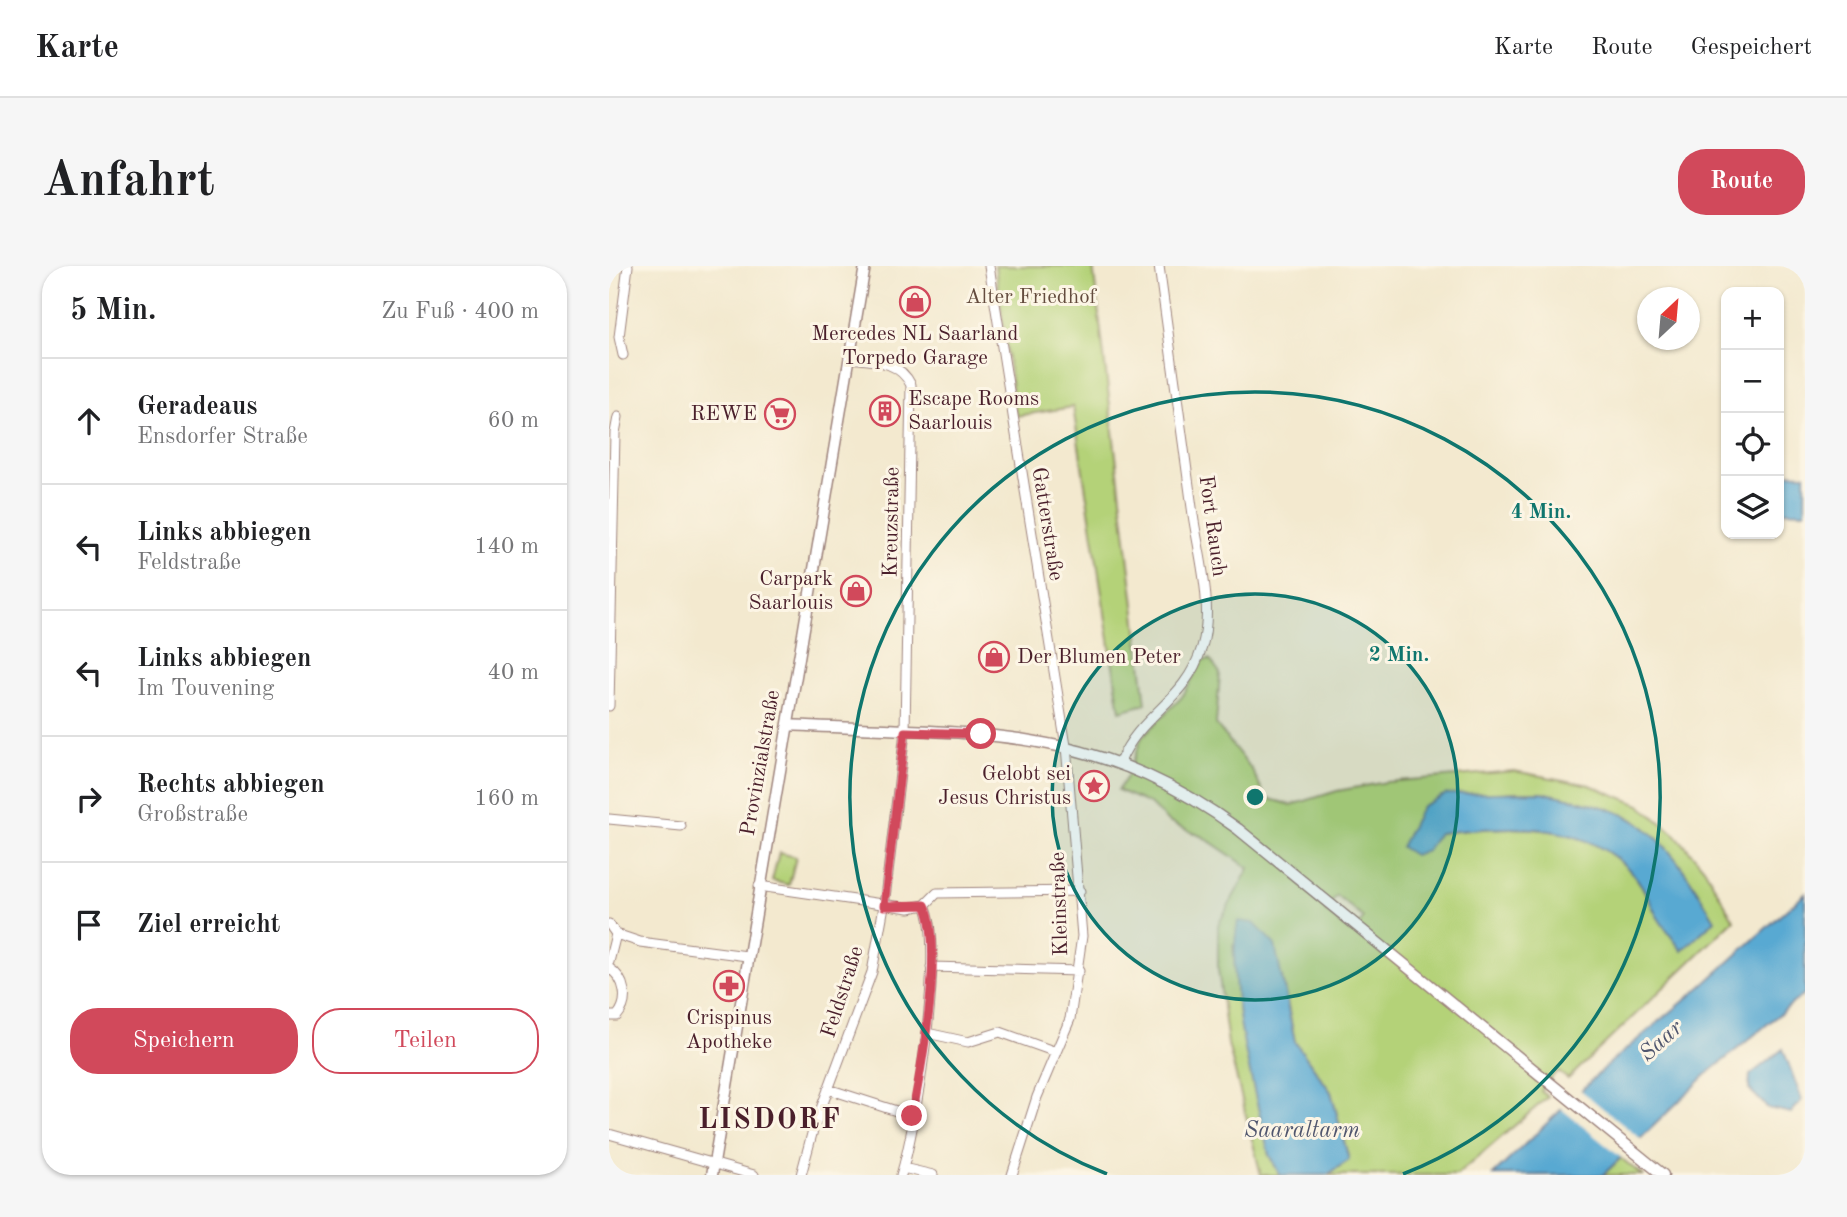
<!DOCTYPE html>
<html lang="de">
<head>
<meta charset="utf-8">
<style>
  body { margin:0; font-family:"Old Standard TT",serif; background:#f6f6f6; color:#202124 }
  .controls { position:absolute; right:21px; top:21px; display:grid; overflow:hidden; border-radius:14px; box-shadow:0 2px 5px #0004 }
  .controls button { width:63px; height:63px; display:grid; place-items:center; padding:0; border:0; border-bottom:2px solid #e0e0e0; background:#fff; color:#202124; font:35px sans-serif }
  .compass { position:absolute; left:1028px; top:21px; width:63px; height:63px; border-radius:50%; background:#fff; box-shadow:0 2px 5px #0004; rotate:26deg }
  .stop { position:absolute; width:21px; height:21px; margin:-16px; border:5px solid #d1495b; border-radius:50%; background:#fff }
  .stop.end { background:#d1495b; border-color:#fff; box-shadow:0 2px 7px #0008 }
  .list { margin:0; padding:0; list-style:none }
  h2 { display:flex; justify-content:space-between; align-items:center; height:91px; margin:0; padding:0 28px; font-size:30px }
  h2 small { font-size:23px; font-weight:400; color:#757577 }
  .list li { display:grid; grid-template-columns:46px 1fr auto; gap:21px; align-items:center; box-sizing:border-box; height:126px; padding:0 28px; border-top:2px solid #e0e0e0 }
  .list b { display:block; font-size:26px; white-space:nowrap }
  .list p { margin:0; font-size:23px; white-space:nowrap; color:#757577 }
  .list em { font-size:23px; font-style:normal; color:#757577 }
  .actions { display:flex; gap:14px; padding:21px 28px }
  .actions a { flex:1; padding:16px 0; border:2px solid #d1495b; border-radius:28px; text-align:center; font-size:24px; color:#d1495b }
  .actions .main { background:#d1495b; color:#fff }
  .icon { flex:none; width:38px; height:38px; fill:none; stroke:currentColor; stroke-width:2; stroke-linecap:round; stroke-linejoin:round }
  .map { position:relative; flex:none; width:1196px; height:909px; overflow:hidden; border-radius:28px }
  header { display:flex; align-items:center; gap:42px; box-sizing:border-box; height:98px; padding:0 35px; background:#fff; border-bottom:2px solid #e0e0e0 }
  header strong { font-size:33px }
  nav { display:flex; gap:38px; margin-inline-start:auto; font-size:24px }
  .intro { display:flex; align-items:center; justify-content:space-between; box-sizing:border-box; height:168px; padding:0 42px }
  h1 { margin:0; font-size:49px }
  .button { padding:18px 32px; border-radius:28px; background:#d1495b; color:#fff; font-size:24px; font-weight:700 }
  main { display:flex; gap:42px; padding:0 42px }
  aside { flex:1; background:#fff; border-radius:28px; box-shadow:0 2px 5px #0004 }
  .map>svg:first-child { display:block }
  .green { fill:#b4d278; stroke:#7f7852; stroke-width:2; fill-rule:evenodd }
  .water { fill:#58a9d2; stroke:#51647e; stroke-width:2 }
  .pier { fill:#f3e9cf }
  .lines { fill:none; stroke-linecap:round; stroke-linejoin:round }
  .minor-casing { stroke:#9e847d; stroke-width:11 }
  .major-casing { stroke:#9e847d; stroke-width:13 }
  .minor { stroke:#fff; stroke-width:9 }
  .major { stroke:#fff; stroke-width:10 }
  .route { stroke:#d1495b; stroke-width:9 }
  .ring { fill:none; stroke:#0f766e; stroke-width:3.5 }
  .labels { text-anchor:middle; dominant-baseline:central; stroke-width:6; stroke-linejoin:round; paint-order:stroke }
  .park-label { font-size:21px; fill:#644c3e; stroke:#fcf5e5 }
  .poi-label { font-size:21px; fill:#4a1f2b; stroke:#fcf5e5; text-anchor:end }
  .street-label { font-size:21px; fill:#4a1f2b; stroke:#fcf5e5 }
  .water-label { font-size:23px; font-style:italic; fill:#50566e; stroke:#fcf5e5 }
  .district-label { font-size:28px; font-weight:bold; letter-spacing:2px; fill:#4a1f2b; stroke:#fcf5e5 }
  .centre { fill:#0f766e; stroke:#fcf5e5; stroke-width:3.5 }
  .ring-label { font-size:21px; text-anchor:middle; font-weight:bold; fill:#0f766e; stroke:#fcf5e5; stroke-width:6; stroke-linejoin:round; paint-order:stroke }
</style>
</head>
<body>
<header>
<strong>Karte</strong>
<nav><a>Karte</a><a>Route</a><a>Gespeichert</a></nav>
</header>
<div class="intro"><h1>Anfahrt</h1><a class="button">Route</a></div>
<main>
<aside>
<h2>5 Min.<small>Zu Fuß · 400 m</small></h2>
<ul class="list">
<li><svg class="icon" aria-label="ahead" viewBox="0 0 24 24"><path d="M12 20V5M6 11l6-6 6 6"/></svg><div><b>Geradeaus</b><p>Ensdorfer Straße</p></div><em>60 m</em></li>
<li><svg class="icon" aria-label="left" viewBox="0 0 24 24"><path d="M17 20v-9H6M10 6l-5 5 5 5"/></svg><div><b>Links abbiegen</b><p>Feldstraße</p></div><em>140 m</em></li>
<li><svg class="icon" aria-label="left" viewBox="0 0 24 24"><path d="M17 20v-9H6M10 6l-5 5 5 5"/></svg><div><b>Links abbiegen</b><p>Im Touvening</p></div><em>40 m</em></li>
<li><svg class="icon" aria-label="right" viewBox="0 0 24 24"><path d="M7 20v-9h11M14 6l5 5-5 5"/></svg><div><b>Rechts abbiegen</b><p>Großstraße</p></div><em>160 m</em></li>
<li><svg class="icon" aria-label="arrive" viewBox="0 0 24 24"><path d="M6 21V4h12l-3 4 3 4H6"/></svg><div><b>Ziel erreicht</b></div></li>
</ul>
<div class="actions"><a class="main">Speichern</a><a>Teilen</a></div>
</aside>
<div class="map">
<svg width="1196" height="909" viewBox="0 0 1196 909">
  <rect width="100%" height="100%" fill="#fcf5e5"/>
  <filter id="ink" filterUnits="userSpaceOnUse"><feTurbulence type="fractalNoise" baseFrequency=".0143" numOctaves="2"/><feDisplacementMap in="SourceGraphic" scale="14" xChannelSelector="R" yChannelSelector="G"/><feConvolveMatrix kernelMatrix="1 2 1 2 8 2 1 2 1" color-interpolation-filters="sRGB"/></filter>
  <filter id="wash" filterUnits="userSpaceOnUse"><feTurbulence type="fractalNoise" baseFrequency=".00686" numOctaves="4" result="noise"/><feDisplacementMap in="SourceGraphic" scale="28" xChannelSelector="R" yChannelSelector="G"/><feGaussianBlur stdDeviation="1.57" result="paint"/><feColorMatrix in="noise" values="0 0 0 0 0 0 0 0 0 0 0 0 0 0 0 0 0 1.4 0 .05"/><feComposite in="paint" operator="in"/></filter>
  <g filter="url(#wash)">
    <rect width="100%" height="100%" fill="#f3e9cf"/>
    <!-- green -->
    <path class="green" d="M386,0h98l53,438 -26,7 -47,-304 -57,9z
      M601,393l10,14 -4,51 36,46 14,28 26,7 45,-14 49,-9 128,-11 76,14 50,20 36,30 28,33 30,52 -166,159 -11,-8 -16,20 7,6 -91,78h-130l22,-15 -18,-68 -36,-50 -13,-66 -49,-31 4,55 32,155 11,20h-19l-33,-131 -10,-75v-44l31,-57 -46,-31 -35,-15 -18,-18 -32,-14 9,-13 15,-40 40,-40 21,-37zM907,526h26l87,25 28,98c-38,-97 -131,-91 -218,-82l51,-39zM728,630l27,22 -12,15 -27,-22z
      M170,587l17,4 -7,28 -17,-4z
      M1012,892l21,17h-39z"/>
    <!-- water -->
    <path class="water" d="M1170,207l26,1v38l-26,-1z
      M933,526c28,7 62,12 88,26 39,21 63,66 85,102l-33,31c-8,-11 -18,-23 -25,-35 -8,-15 -12,-28 -23,-41 -49,-57 -127,-49 -195,-42l-12,17 -13,5 -13,-8 21,-41 24,-12z
      M1196,627v100l-99,82 -103,100h-110l120,-115 89,-74z
      M629,655l16,2 21,22 20,97 36,50 18,68 -22,15h-47l-11,-20c-15,-69 -45,-166 -31,-234z
      M1174,783l19,51 -11,13 -23,-5 -19,-19 1,-14z"/>
    <!-- pier -->
    <path class="pier" d="M969,822l65,53 -19,19 -65,-53z"/>
  </g>
  <g filter="url(#ink)">
    <g class="lines">
      <!-- minor casing -->
      <g class="minor-casing">
        <path id="minor" d="M380,0l77,480 16,190 -12,83 -33,78 -25,78
          M14,89l-4,-18 9,-71
          M0,440l6,-273 3,-16
          M511,496c21,-50 65,-59 82,-115 12,-40 -3,-92 -9,-132 -11,-83 -23,-166 -34,-249
          M0,553l72,7
          M150,620l150,22 16,-3 12,-12 143,-2
          M0,658l7,10 24,8 107,14
          M0,696l7,-28
          M322,701l148,4
          M0,702c16,10 21,33 8,48h-8
          M318,767l41,9 32,-10 56,20
          M219,823l84,27
          M0,868l145,41
          M294,902l30,7
          M192,909l12,-45 59,-158 12,-66 21,-174 6,-347c-12,-25 -38,-24 -62,-27
          M292,909c15,-47 44,-228 24,-270"/>
      </g>
      <!-- major casing -->
      <g class="major-casing">
        <path id="major" d="M179,459c174,10 301,-6 450,104l425,346
          M103,909l153,-909"/>
      </g>
      <!-- minor -->
      <use href="#minor" class="minor"/>
      <!-- major -->
      <use href="#major" class="major"/>
    </g>
  </g>
  <g class="lines" filter="url(#ink)">
    <!-- route -->
    <path class="route" d="M303,850c9,-46 32,-170 13,-211l-41,1 21,-174 76,2"/>
  </g>
  <!-- distance rings -->
  <circle cx="646" cy="531" r="203" fill="#0f766e" fill-opacity=".12"/>
  <g class="ring">
    <circle cx="646" cy="531" r="203"/>
    <path d="M498 908A405 405 0 1 1 794 908"/>
  </g>
  <!-- icons -->
  <defs>
    <g id="shop-ring" transform="scale(1.575)"><circle r="9.5" fill="#fcf5e5" stroke="#d1495b" stroke-width="1.5"/><path d="M-5-2.5h2.3a2.7 3.5 0 0 1 5.4 0H5L5.5 6h-11ZM-1.5-2.5h3a1.5 2.3 0 0 0-3 0Z" fill="#d1495b"/></g>
    <g id="building-ring" transform="scale(1.575)"><circle r="9.5" fill="#fcf5e5" stroke="#d1495b" stroke-width="1.5"/><path d="M-4-6H4V6H1V3H-1V6H-4ZM-2.5-4.3h1.7v1.8h-1.7ZM.8-4.3h1.7v1.8H.8ZM-2.5-1h1.7V.8h-1.7ZM.8-1h1.7V.8H.8Z" fill="#d1495b"/></g>
    <g id="supermarket-ring" transform="scale(1.575)"><circle r="9.5" fill="#fcf5e5" stroke="#d1495b" stroke-width="1.5"/><path d="M-6-5.5h2.5l.6 2H6L4.5 2H-2.5L-4.4-4H-6ZM-1.5 3.2a1.3 1.3 0 1 0 .1 0ZM3 3.2a1.3 1.3 0 1 0 .1 0Z" fill="#d1495b"/></g>
    <g id="sight-ring" transform="scale(1.575)"><circle r="9.5" fill="#fcf5e5" stroke="#d1495b" stroke-width="1.5"/><path d="M0-6L1.8-2.2L6-1.7L2.9 1.2L3.7 5.4L0 3.3L-3.7 5.4L-2.9 1.2L-6-1.7L-1.8-2.2Z" fill="#d1495b"/></g>
    <g id="pharmacy-ring" transform="scale(1.575)"><circle r="9.5" fill="#fcf5e5" stroke="#d1495b" stroke-width="1.5"/><path d="M-2-6h4v4h4v4h-4v4h-4v-4h-4v-4h4Z" fill="#d1495b"/></g>
  </defs>
  <g fill-rule="evenodd">
    <use href="#shop-ring" x="306" y="36"/>
    <use href="#building-ring" x="276" y="145"/>
    <use href="#supermarket-ring" x="171" y="148"/>
    <use href="#shop-ring" x="247" y="325"/>
    <use href="#shop-ring" x="385" y="391"/>
    <use href="#sight-ring" x="485" y="520"/>
    <use href="#pharmacy-ring" x="120" y="720"/>
  </g>
  <g class="labels">
    <!-- park labels -->
    <g class="park-label">
      <text x="422" y="31">Alter Friedhof</text>
    </g>
    <!-- poi labels -->
    <g class="poi-label">
      <text x="306" y="68" text-anchor="middle">Mercedes NL Saarland<tspan x="306" dy="24">Torpedo Garage</tspan></text>
      <text x="299" y="133" text-anchor="start">Escape Rooms<tspan x="299" dy="24">Saarlouis</tspan></text>
      <text x="148" y="148">REWE</text>
      <text x="224" y="313">Carpark<tspan x="224" dy="24">Saarlouis</tspan></text>
      <text x="408" y="391" text-anchor="start">Der Blumen Peter</text>
      <text x="462" y="508">Gelobt sei<tspan x="462" dy="24">Jesus Christus</tspan></text>
      <text x="120" y="752" text-anchor="middle">Crispinus<tspan x="120" dy="24">Apotheke</tspan></text>
    </g>
    <!-- street labels -->
    <g class="street-label">
      <text transform="translate(283 256) rotate(-89)">Kreuzstraße</text>
      <text transform="translate(438 258) rotate(81)">Gatterstraße</text>
      <text transform="translate(603 260) rotate(82)">Fort Rauch</text>
      <text transform="translate(152 497) rotate(-80)">Provinzialstraße</text>
      <text transform="translate(451 638) rotate(-92)">Kleinstraße</text>
      <text transform="translate(234 726) rotate(-72)">Feldstraße</text>
    </g>
    <!-- water labels -->
    <g class="water-label">
      <text transform="translate(1052 775) rotate(-42)">Saar</text>
      <text x="693" y="864">Saaraltarm</text>
    </g>
    <!-- district labels -->
    <g class="district-label">
      <text x="161" y="855">LISDORF</text>
    </g>
  </g>
  <circle cx="646" cy="531" r="10" class="centre"/>
  <g class="ring-label">
    <text x="932" y="252">4 Min.</text>
    <text x="790" y="395">2 Min.</text>
  </g>
</svg>
<div class="controls">
<button>+</button>
<button>−</button>
<button><svg class="icon" aria-label="locate" viewBox="0 0 24 24"><circle cx="12" cy="12" r="6"/><path d="M12 2v4M12 18v4M2 12h4M18 12h4"/></svg></button>
<button><svg class="icon" aria-label="layers" viewBox="0 0 24 24"><path d="M12 4l9 5-9 5-9-5zM3 14l9 5 9-5"/></svg></button>
</div>
<svg class="compass" viewBox="-18 -18 36 36"><path d="M0-13l5 13h-10z" fill="#e53935"/><path d="M0 13l5-13h-10z" fill="#757577"/></svg>
<div class="stop" style="left:372px;top:468px"></div>
<div class="stop end" style="left:303px;top:850px"></div>
</div>
</main>
</body>
</html>
